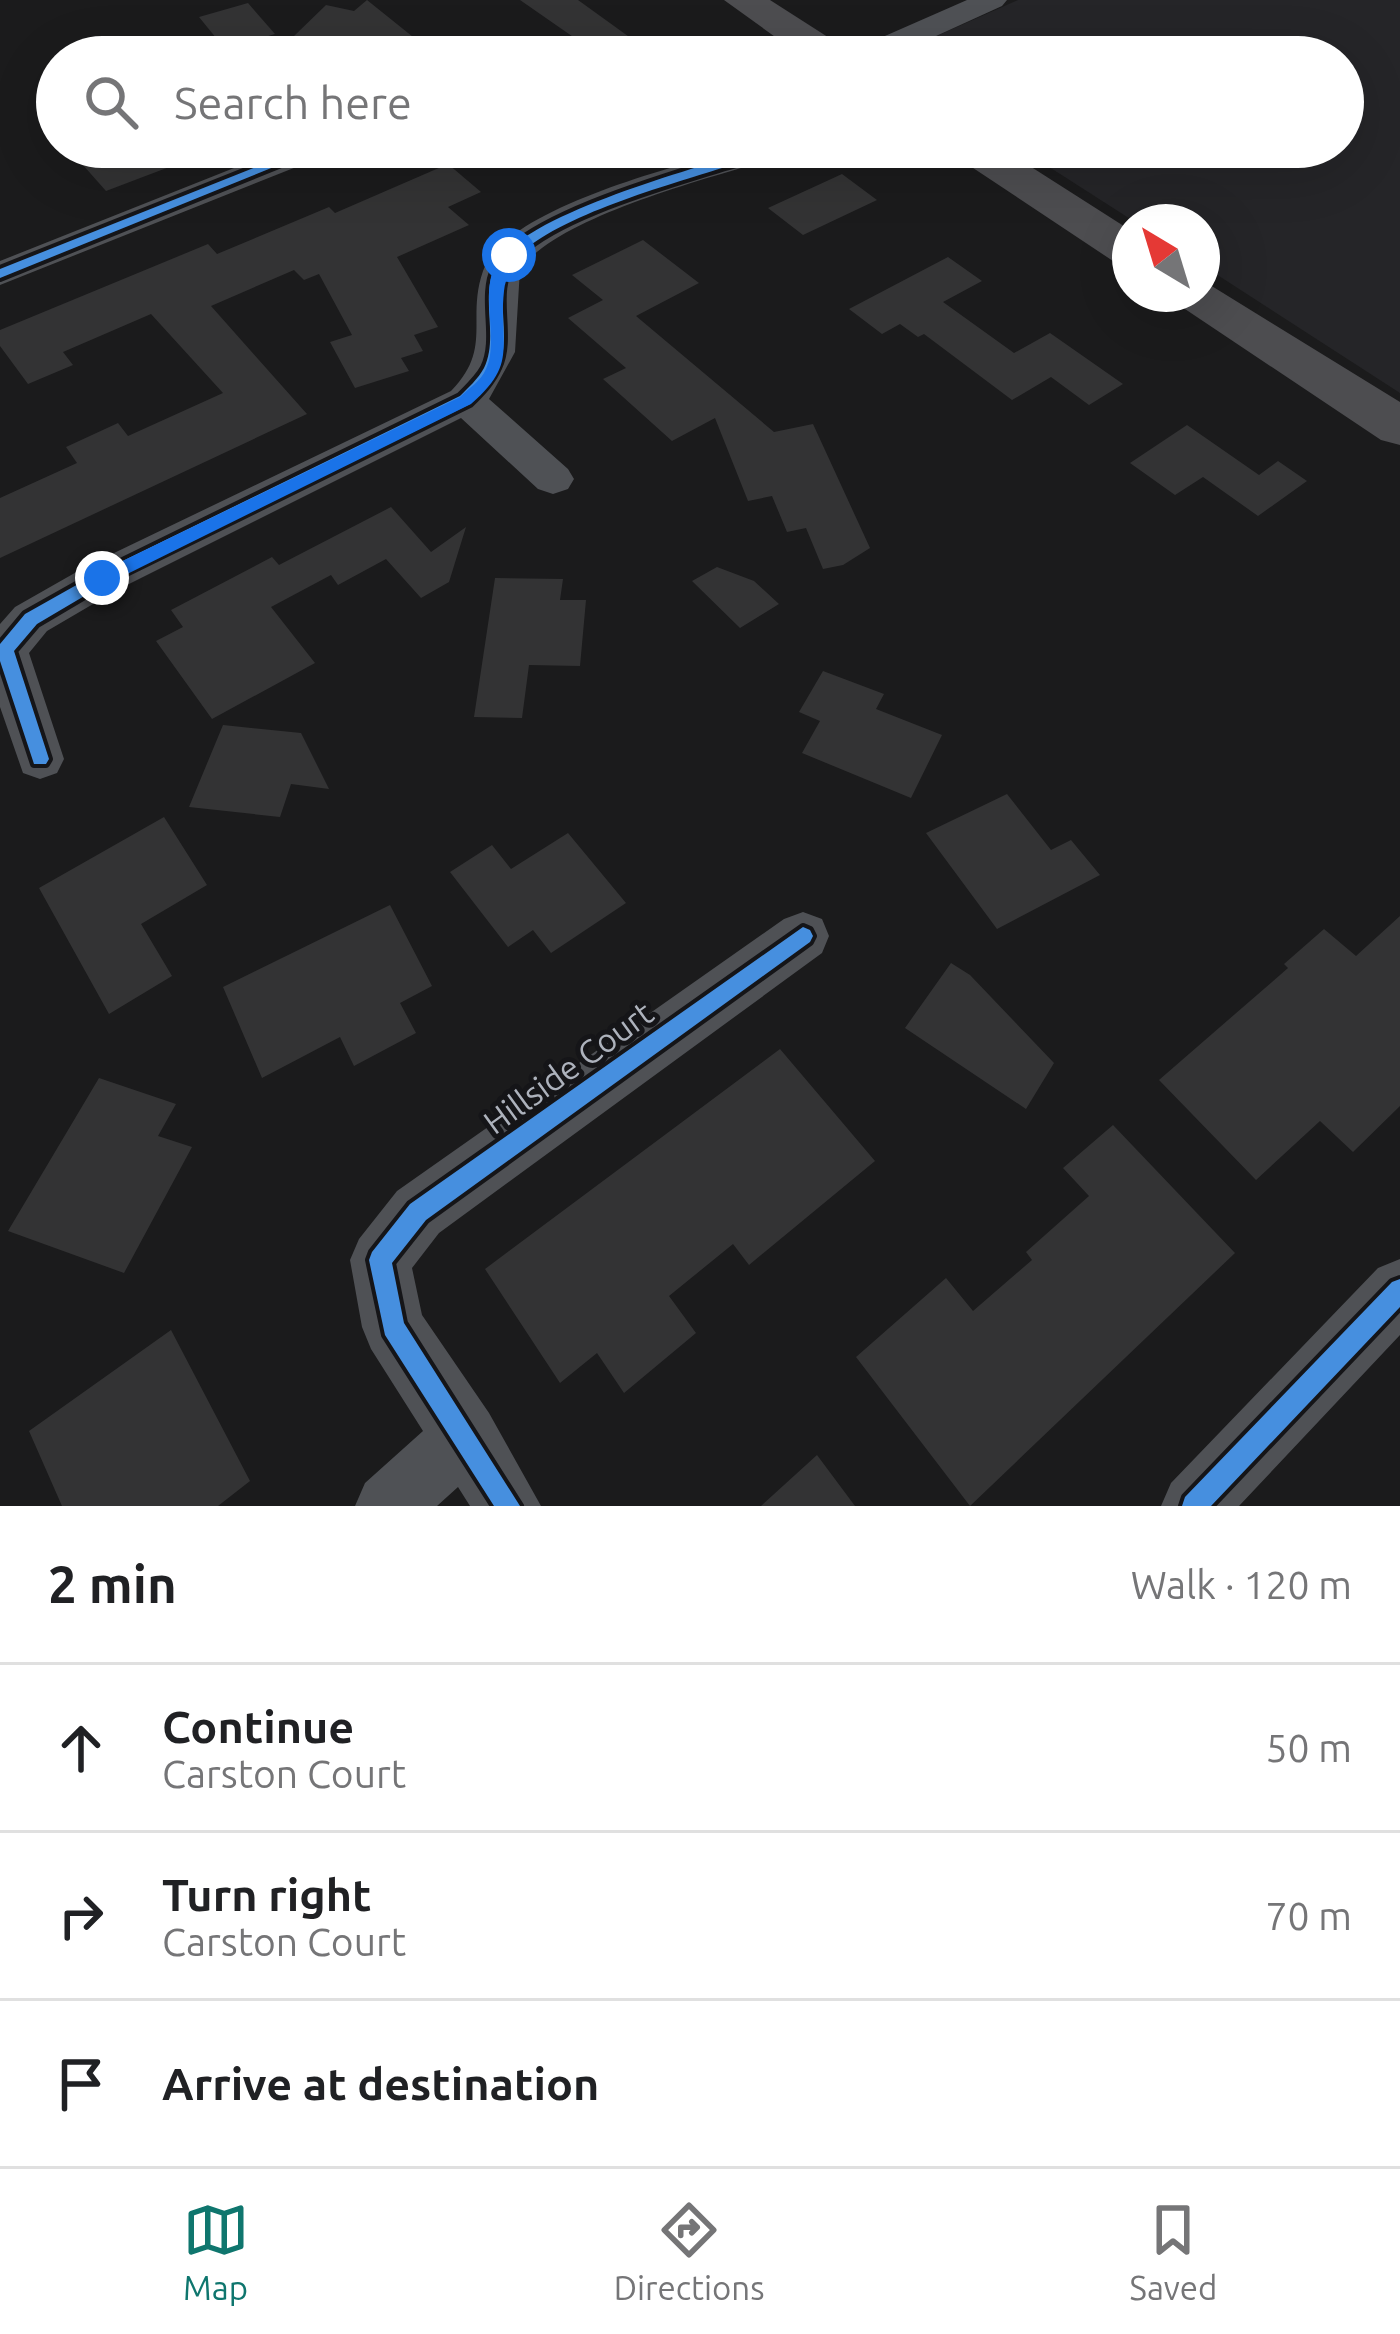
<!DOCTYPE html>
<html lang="en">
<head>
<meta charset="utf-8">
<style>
  body { margin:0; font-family:Ubuntu,sans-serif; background:#f2f2f2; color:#202124 }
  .compass { position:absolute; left:1112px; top:204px; width:108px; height:108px; border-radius:50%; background:#fff; box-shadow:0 12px 48px #0002; rotate:322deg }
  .stop { position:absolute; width:36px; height:36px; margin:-27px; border:9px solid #1a73e8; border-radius:50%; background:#fff }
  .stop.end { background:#1a73e8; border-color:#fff; box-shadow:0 3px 12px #0008 }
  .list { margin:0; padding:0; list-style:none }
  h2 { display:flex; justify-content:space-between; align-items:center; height:156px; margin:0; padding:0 48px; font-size:51px }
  h2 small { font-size:39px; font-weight:400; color:#757577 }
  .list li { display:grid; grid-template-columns:78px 1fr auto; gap:36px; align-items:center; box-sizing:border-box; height:168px; padding:0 48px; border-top:3px solid #e0e0e0 }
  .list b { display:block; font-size:45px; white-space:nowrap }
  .list p { margin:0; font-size:39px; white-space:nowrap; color:#757577 }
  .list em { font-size:39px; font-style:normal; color:#757577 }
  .icon { flex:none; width:66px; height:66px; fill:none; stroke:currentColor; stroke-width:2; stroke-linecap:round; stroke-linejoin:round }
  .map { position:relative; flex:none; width:1400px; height:1506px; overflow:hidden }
  .search { position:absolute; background:#fff; box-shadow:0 12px 48px #0002; left:36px; right:36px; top:36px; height:132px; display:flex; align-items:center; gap:30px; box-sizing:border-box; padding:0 42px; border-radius:66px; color:#757577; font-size:45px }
  .sheet { height:660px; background:#fff }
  nav { display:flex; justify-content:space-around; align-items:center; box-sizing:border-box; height:168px; border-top:3px solid #e0e0e0; background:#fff; font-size:33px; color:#757577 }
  nav a { display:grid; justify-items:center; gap:6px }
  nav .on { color:#0f766e }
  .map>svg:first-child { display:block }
  .built { fill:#252528 }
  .building { fill:#333334 }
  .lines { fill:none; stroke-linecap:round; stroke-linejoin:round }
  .minor { fill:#4f5155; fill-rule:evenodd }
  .major { fill:#4d4d50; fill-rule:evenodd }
  .cycleway-casing { stroke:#151518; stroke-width:8 }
  .cycleway { fill:#468fdf; fill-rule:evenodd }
  .route { fill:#1a73e8 }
  .labels { text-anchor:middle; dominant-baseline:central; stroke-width:10; stroke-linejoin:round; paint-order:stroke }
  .street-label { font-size:33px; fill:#adb2bc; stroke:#151518 }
</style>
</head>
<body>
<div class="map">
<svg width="1400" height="1506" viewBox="0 0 1400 1506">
  <rect width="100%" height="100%" fill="#1b1b1c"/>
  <!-- built -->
  <path class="built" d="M1018,0h382v393l-198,-128v-43h-67l-117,-75h325v-90h-454z"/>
  <!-- building -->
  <path class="building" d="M367,0l71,57h-61l-84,-20 33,-32 28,6z
    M520,0h58l79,57h-55z
    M248,3l27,31 -50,15 -26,-32z
    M67,147h147v3l-108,41z
    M448,164l33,28 -33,15 21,18 -72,32 41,70 -24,8 9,16 -22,7 8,13 -54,17 -25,-46 22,-7 -33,-61 -15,6 -10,-10 -83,36 96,108 -307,144v-60l77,-35 -11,-16 52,-24 10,13 95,-43 -72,-79 -88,38 10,13 -45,19 -28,-38v-16l208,-86 9,10 112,-47 6,6z
    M842,174l35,26 -74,35 -35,-27z
    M643,240l56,43 -63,33 138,116 39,-8 57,124 -27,17 -20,4 -17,-41 -19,4 -15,-36 -24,5 -33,-83 -43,23 -69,-62 23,-11 -58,-50 35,-18 -31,-25z
    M948,257l34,24 -39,21 71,51 36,-20 73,51 -34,21 -38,-28 -39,23 -88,-66 -6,3 -18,-13 -18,10 -33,-25z
    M1187,425l72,50 19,-14 29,20 -49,35 -55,-39 -28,18 -45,-32z
    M391,507l40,45 35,-25 -17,55 -28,16 -35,-39 -48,26 -7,-10 -60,32 44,56 -103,56 -56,-78 27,-14 -12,-17 101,-53 7,8z
    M717,567l37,14 25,23 -39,24 -48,-47z
    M495,578l68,1 -3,21h26l-6,66 -51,-1 -7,53 -48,-1z
    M823,671l61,23 -8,15 66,26 -31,63 -109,-45 18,-32 -21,-9z
    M223,725l78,8 28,56 -38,-5 -11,33 -91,-10z
    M1007,794l44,56 20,-10 29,35 -103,54 -71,-96z
    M164,817l43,68 -66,39 31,52 -63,38 -70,-126z
    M568,833l58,70 -75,50 -18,-23 -25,17 -58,-75 42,-27 19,24z
    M390,905l42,81 -32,17 16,30 -62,33 -14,-29 -78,41 -39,-91z
    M1400,916v190l-47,46 -33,-31 -64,59 -97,-100 129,-112 -4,-4 40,-35 32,27z
    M951,963l19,12 84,88 -28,46 -121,-81z
    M780,1049l95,112 -126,104 -16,-21 -64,52 27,37 -72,60 -27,-40 -37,30 -75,-114z
    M99,1078l77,26 -18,32 34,11 -68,126 -116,-42z
    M1113,1125l122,128 -265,253 -114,-149 90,-79 27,33 59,-51 -6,-8 63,-56 -26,-28z
    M171,1330l79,151 -32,25h-156l-33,-75z
    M817,1455l38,51h-94z"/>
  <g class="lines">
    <!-- minor -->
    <path class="minor" d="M967,0h40l-5,6 -112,51h-41l4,-7z
      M287,147h47l-5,7 -329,131v-24z
      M742,147h51l-5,7c-69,22 -225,59 -268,115l-5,83 -26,47 79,70 6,10 -6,10 -15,5 -15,-5 -77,-71 -344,172 -70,41 -18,22 35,106 -7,14 -17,6 -17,-6 -23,-66v-83l15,-17 72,-41 364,-175c42,-43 15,-71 32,-120 23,-64 197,-105 259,-124z
      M803,912l19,7 7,17 -7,17 -383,280 -27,35 10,47 67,98 52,93h-71l-12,-19 -21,19h-82l10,-23 58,-52 -52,-82 -9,-22 -12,-67 9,-21 38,-48 387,-272z
      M1400,1259v76l-161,171h-78l10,-23 207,-215z"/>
    <!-- major -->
    <path class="major" d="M724,0h46l75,48 6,9h-48z
      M948,147h52l130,83v35l-17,-4 -158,-105z
      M1202,280l198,122v43l-19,-5 -202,-135 -7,-11h30z"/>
    <!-- cycleway casing -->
    <g class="cycleway-casing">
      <path id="cycleway" d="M306,147h17l-323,131v-9z
        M763,147h19c-17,10 -40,15 -60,21 -53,17 -174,50 -208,93 -24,30 0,73 -16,107 -6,14 -17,25 -28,36l-362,178 -71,42 -23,27 35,108 -3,5h-12l-34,-103v-17l25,-30 71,-40 364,-178c8,-8 18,-17 24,-28 15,-31 -4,-69 11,-101 26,-54 210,-101 268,-120z
        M803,927l7,3 3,6 -3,6 -384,278 -34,43 12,60 116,183h-26l-109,-171 -16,-75 3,-8 38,-48z
        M1400,1279v28l-189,199h-29l3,-9 207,-215z"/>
    </g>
    <!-- cycleway -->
    <use href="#cycleway" class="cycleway"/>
  </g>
  <!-- route -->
  <path class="route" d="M509,250l8,5c-5,11 -12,24 -13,36 -6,56 15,71 -33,113l-362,179h-13v-9l364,-177c9,-9 21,-16 26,-28 16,-35 -15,-93 23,-119z"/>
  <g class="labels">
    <!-- street labels -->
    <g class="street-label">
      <text transform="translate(568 1067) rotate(-36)">Hillside Court</text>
    </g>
  </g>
</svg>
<svg class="compass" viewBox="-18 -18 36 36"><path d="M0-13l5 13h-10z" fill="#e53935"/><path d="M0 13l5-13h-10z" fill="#757577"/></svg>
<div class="stop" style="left:509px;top:255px"></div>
<div class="stop end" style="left:102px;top:578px"></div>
<div class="search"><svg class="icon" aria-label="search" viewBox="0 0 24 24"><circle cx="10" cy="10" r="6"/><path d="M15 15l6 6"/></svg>Search here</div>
</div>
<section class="sheet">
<h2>2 min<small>Walk · 120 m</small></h2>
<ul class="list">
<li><svg class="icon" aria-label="ahead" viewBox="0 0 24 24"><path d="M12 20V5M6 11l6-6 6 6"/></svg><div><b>Continue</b><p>Carston Court</p></div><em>50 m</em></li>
<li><svg class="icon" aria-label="right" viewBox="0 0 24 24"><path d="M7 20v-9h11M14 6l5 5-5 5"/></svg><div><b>Turn right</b><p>Carston Court</p></div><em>70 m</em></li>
<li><svg class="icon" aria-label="arrive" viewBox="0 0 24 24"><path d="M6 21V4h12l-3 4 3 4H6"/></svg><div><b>Arrive at destination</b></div></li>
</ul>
</section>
<nav>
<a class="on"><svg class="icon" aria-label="map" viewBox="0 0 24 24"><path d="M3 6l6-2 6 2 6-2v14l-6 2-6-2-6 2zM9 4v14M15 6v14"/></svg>Map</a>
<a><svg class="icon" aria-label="directions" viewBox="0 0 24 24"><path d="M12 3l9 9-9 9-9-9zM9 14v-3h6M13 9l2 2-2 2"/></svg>Directions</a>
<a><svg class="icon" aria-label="saved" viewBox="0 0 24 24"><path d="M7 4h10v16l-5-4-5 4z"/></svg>Saved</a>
</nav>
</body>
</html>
